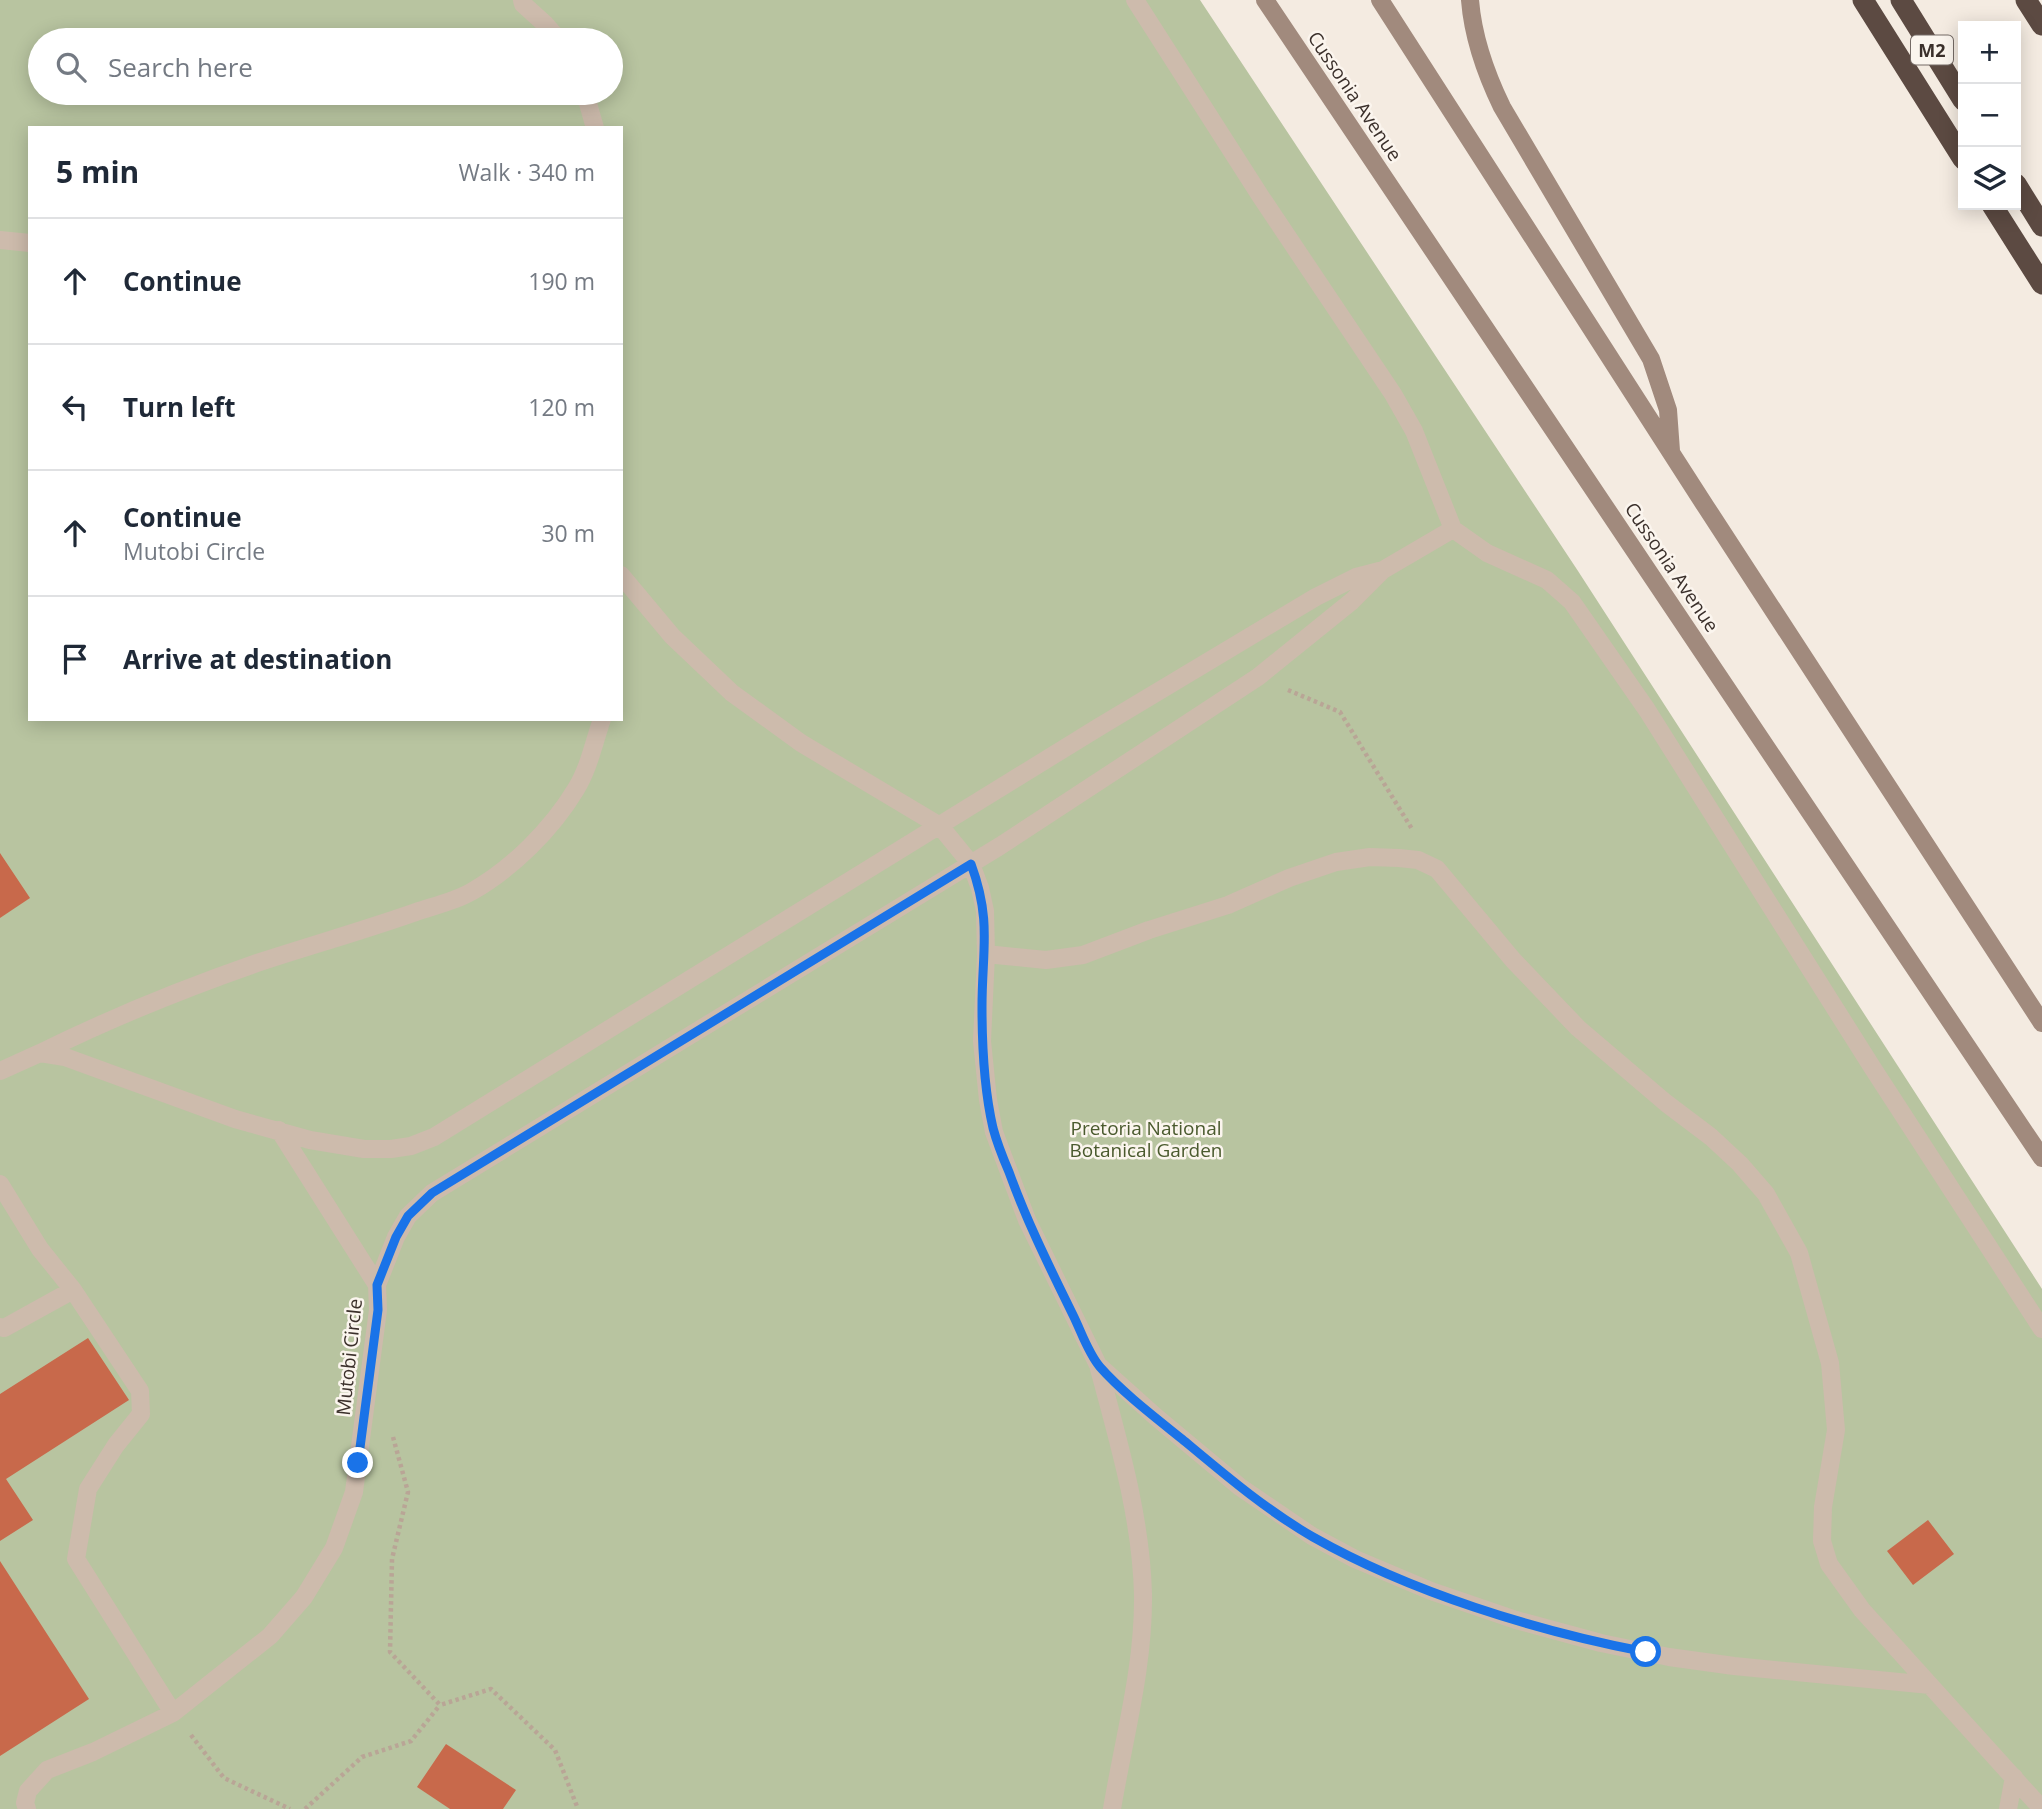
<!DOCTYPE html>
<html lang="en">
<head>
<meta charset="utf-8">
<style>
  body { margin:0; font-family:"Open Sans",sans-serif; background:#f6f6f7; color:#1f2937 }
  .controls { position:absolute; right:21px; top:21px; display:grid; overflow:hidden; border-radius:0px; box-shadow:0 4px 18px #0003 }
  .controls button { width:63px; height:63px; display:grid; place-items:center; padding:0; border:0; border-bottom:2px solid #e0e1e3; background:#fff; color:#1f2937; font:35px sans-serif }
  .stop { position:absolute; width:21px; height:21px; margin:-16px; border:5px solid #1a73e8; border-radius:50%; background:#fff }
  .stop.end { background:#1a73e8; border-color:#fff; box-shadow:0 2px 7px #0008 }
  .list { margin:0; padding:0; list-style:none }
  h2 { display:flex; justify-content:space-between; align-items:center; height:91px; margin:0; padding:0 28px; font-size:30px }
  h2 small { font-size:23px; font-weight:400; color:#747a83 }
  .list li { display:grid; grid-template-columns:46px 1fr auto; gap:21px; align-items:center; box-sizing:border-box; height:126px; padding:0 28px; border-top:2px solid #e0e1e3 }
  .list b { display:block; font-size:26px; white-space:nowrap }
  .list p { margin:0; font-size:23px; white-space:nowrap; color:#747a83 }
  .list em { font-size:23px; font-style:normal; color:#747a83 }
  .icon { flex:none; width:38px; height:38px; fill:none; stroke:currentColor; stroke-width:2; stroke-linecap:round; stroke-linejoin:round }
  .map { position:relative; flex:none; width:2042px; height:1809px; overflow:hidden }
  .search { position:absolute; background:#fff; box-shadow:0 4px 18px #0003; left:28px; top:28px; width:595px; height:77px; display:flex; align-items:center; gap:18px; box-sizing:border-box; padding:0 24px; border-radius:38px; color:#747a83; font-size:26px }
  .panel { position:absolute; background:#fff; box-shadow:0 4px 18px #0003; left:28px; top:126px; width:595px; height:595px; border-radius:0px }
  .map>svg:first-child { display:block }
  .green { fill:#b8c4a0; fill-rule:evenodd }
  .building { fill:#c8694b }
  .lines { fill:none; stroke-linecap:round; stroke-linejoin:round }
  .path { stroke:#b9a596; stroke-width:4.5; stroke-dasharray:3.5 3.5; stroke-linecap:butt }
  .lane { stroke:#cdbbac; stroke-width:18 }
  .secondary { stroke:#a18a7d; stroke-width:18 }
  .highway { stroke:#5c4a42; stroke-width:21 }
  .route { stroke:#1a73e8; stroke-width:9 }
  .labels { text-anchor:middle; dominant-baseline:central; stroke-width:5; stroke-linejoin:round; paint-order:stroke }
  .shield { fill:#fbf5ee; stroke:#756b66; stroke-width:2 }
  .shield-label { font-size:18px; font-weight:bold; fill:#3b302b }
  .street-label { font-size:19px; fill:#3b302b; stroke:#fbf5ee }
  .park-label { font-size:19px; fill:#4a5a2e; stroke:#fbf5ee }
</style>
</head>
<body>
<div class="map">
<svg width="2042" height="1809" viewBox="0 0 2042 1809">
  <rect width="100%" height="100%" fill="#f4ebe1"/>
  <!-- green -->
  <path class="green" d="M0,0h1200l378,571 464,718v520h-2042zM40,40h571v53h-571zM30,128h591v591h-591z"/>
  <!-- building -->
  <path class="building" d="M0,853l30,45 -30,20z
    M88,1338l41,62 -123,79 27,41 -33,21v-147z
    M1928,1520l26,34 -41,31 -26,-34z
    M0,1561l89,138 -89,57z
    M446,1744l70,46 -13,19h-53l-33,-22z"/>
  <g class="lines">
    <!-- path -->
    <path class="path" d="M1288,690l52,22 72,117
      M393,1437l15,55 -16,67 -2,93 50,53 51,-16 64,61 23,59
      M191,1735l33,43 66,31
      M305,1809l57,-52 49,-16 29,-36"/>
    <!-- lane -->
    <path class="lane" d="M522,0l1,4 22,20 14,16
      M1135,0l126,197 132,197 21,37 39,98
      M585,93l10,35
      M0,240l30,3
      M621,575l51,61 60,57 69,50 139,83 31,38 9,24 5,23 1,43 -4,87 6,59 6,32 33,88 71,145 58,52 84,70 72,49 43,23 76,32 85,29 85,23 68,14 65,9 196,19
      M986,954l60,6 37,-5 66,-25 79,-25 61,-27 47,-16 34,-5 29,1 19,2 19,9 76,91 65,68 88,75 45,34 29,27 26,30 33,59 31,110 6,67 -13,77 -1,34 7,23 33,46 180,199
      M40,1053c71,-35 145,-65 220,-91 52,-17 105,-32 156,-50 18,-6 39,-11 55,-20 41,-23 81,-63 105,-103 13,-21 18,-47 26,-70
      M0,1071l40,-18 25,4 170,62 75,21 54,9h27l20,-3 23,-9 665,-410 217,-130 40,-20 27,-7
      M0,1184l40,65 33,41 67,101 1,23 -25,31 -28,44 -12,70 97,154
      M377,1285l19,-48 12,-21 24,-23 568,-347 258,-169 94,-76 31,-31 70,-41 34,24 60,27 25,22 75,108 225,357 170,262
      M0,1327l4,1 69,-38
      M1098,1365c20,75 43,151 45,229 1,73 -19,143 -31,215
      M27,1809l-2,-6 3,-12 19,-21 46,-18 80,-39 97,-77 34,-39 30,-49 20,-56 24,-182 -1,-25 -98,-155
      M2008,1809l6,-32"/>
    <!-- secondary -->
    <path class="secondary" d="M1265,0l777,1158
      M1380,0l326,507 336,516
      M1470,0c3,38 16,74 32,107l149,252 17,51 3,41"/>
    <!-- highway -->
    <path class="highway" d="M1863,0l100,159
      M1901,0l62,100
      M2026,0l16,25
      M2016,184l26,42
      M1992,205l50,79"/>
  </g>
  <g class="lines">
    <!-- route -->
    <path class="route" d="M358,1463l20,-153 -1,-25 19,-48 12,-21 24,-23 539,-329c21,57 11,86 11,143 0,40 2,82 11,121 4,15 10,30 16,44 18,50 41,96 64,143 8,16 15,38 27,52 22,25 56,51 82,72 42,35 84,71 131,98 97,55 223,94 333,115"/>
  </g>
  <g class="labels">
    <!-- shield labels -->
    <rect class="shield" x="1911" y="35.5" width="42" height="29" rx="5"/>
    <g class="shield-label">
      <text x="1932" y="50">M2</text>
    </g>
    <!-- street labels -->
    <g class="street-label">
      <text transform="translate(1355 96) rotate(56)">Cussonia Avenue</text>
      <text transform="translate(1672 567) rotate(56)">Cussonia Avenue</text>
      <text transform="translate(349 1357) rotate(-84)">Mutobi Circle</text>
    </g>
    <!-- park labels -->
    <g class="park-label">
      <text x="1146" y="1128">Pretoria National<tspan x="1146" dy="22">Botanical Garden</tspan></text>
    </g>
  </g>
</svg>
<div class="controls">
<button>+</button>
<button>−</button>
<button><svg class="icon" aria-label="layers" viewBox="0 0 24 24"><path d="M12 4l9 5-9 5-9-5zM3 14l9 5 9-5"/></svg></button>
</div>
<div class="stop" style="left:1646px;top:1652px"></div>
<div class="stop end" style="left:358px;top:1463px"></div>
<div class="search"><svg class="icon" aria-label="search" viewBox="0 0 24 24"><circle cx="10" cy="10" r="6"/><path d="M15 15l6 6"/></svg>Search here</div>
<section class="panel">
<h2>5 min<small>Walk · 340 m</small></h2>
<ul class="list">
<li><svg class="icon" aria-label="ahead" viewBox="0 0 24 24"><path d="M12 20V5M6 11l6-6 6 6"/></svg><div><b>Continue</b></div><em>190 m</em></li>
<li><svg class="icon" aria-label="left" viewBox="0 0 24 24"><path d="M17 20v-9H6M10 6l-5 5 5 5"/></svg><div><b>Turn left</b></div><em>120 m</em></li>
<li><svg class="icon" aria-label="ahead" viewBox="0 0 24 24"><path d="M12 20V5M6 11l6-6 6 6"/></svg><div><b>Continue</b><p>Mutobi Circle</p></div><em>30 m</em></li>
<li><svg class="icon" aria-label="arrive" viewBox="0 0 24 24"><path d="M6 21V4h12l-3 4 3 4H6"/></svg><div><b>Arrive at destination</b></div></li>
</ul>
</section>
</div>
</body>
</html>
